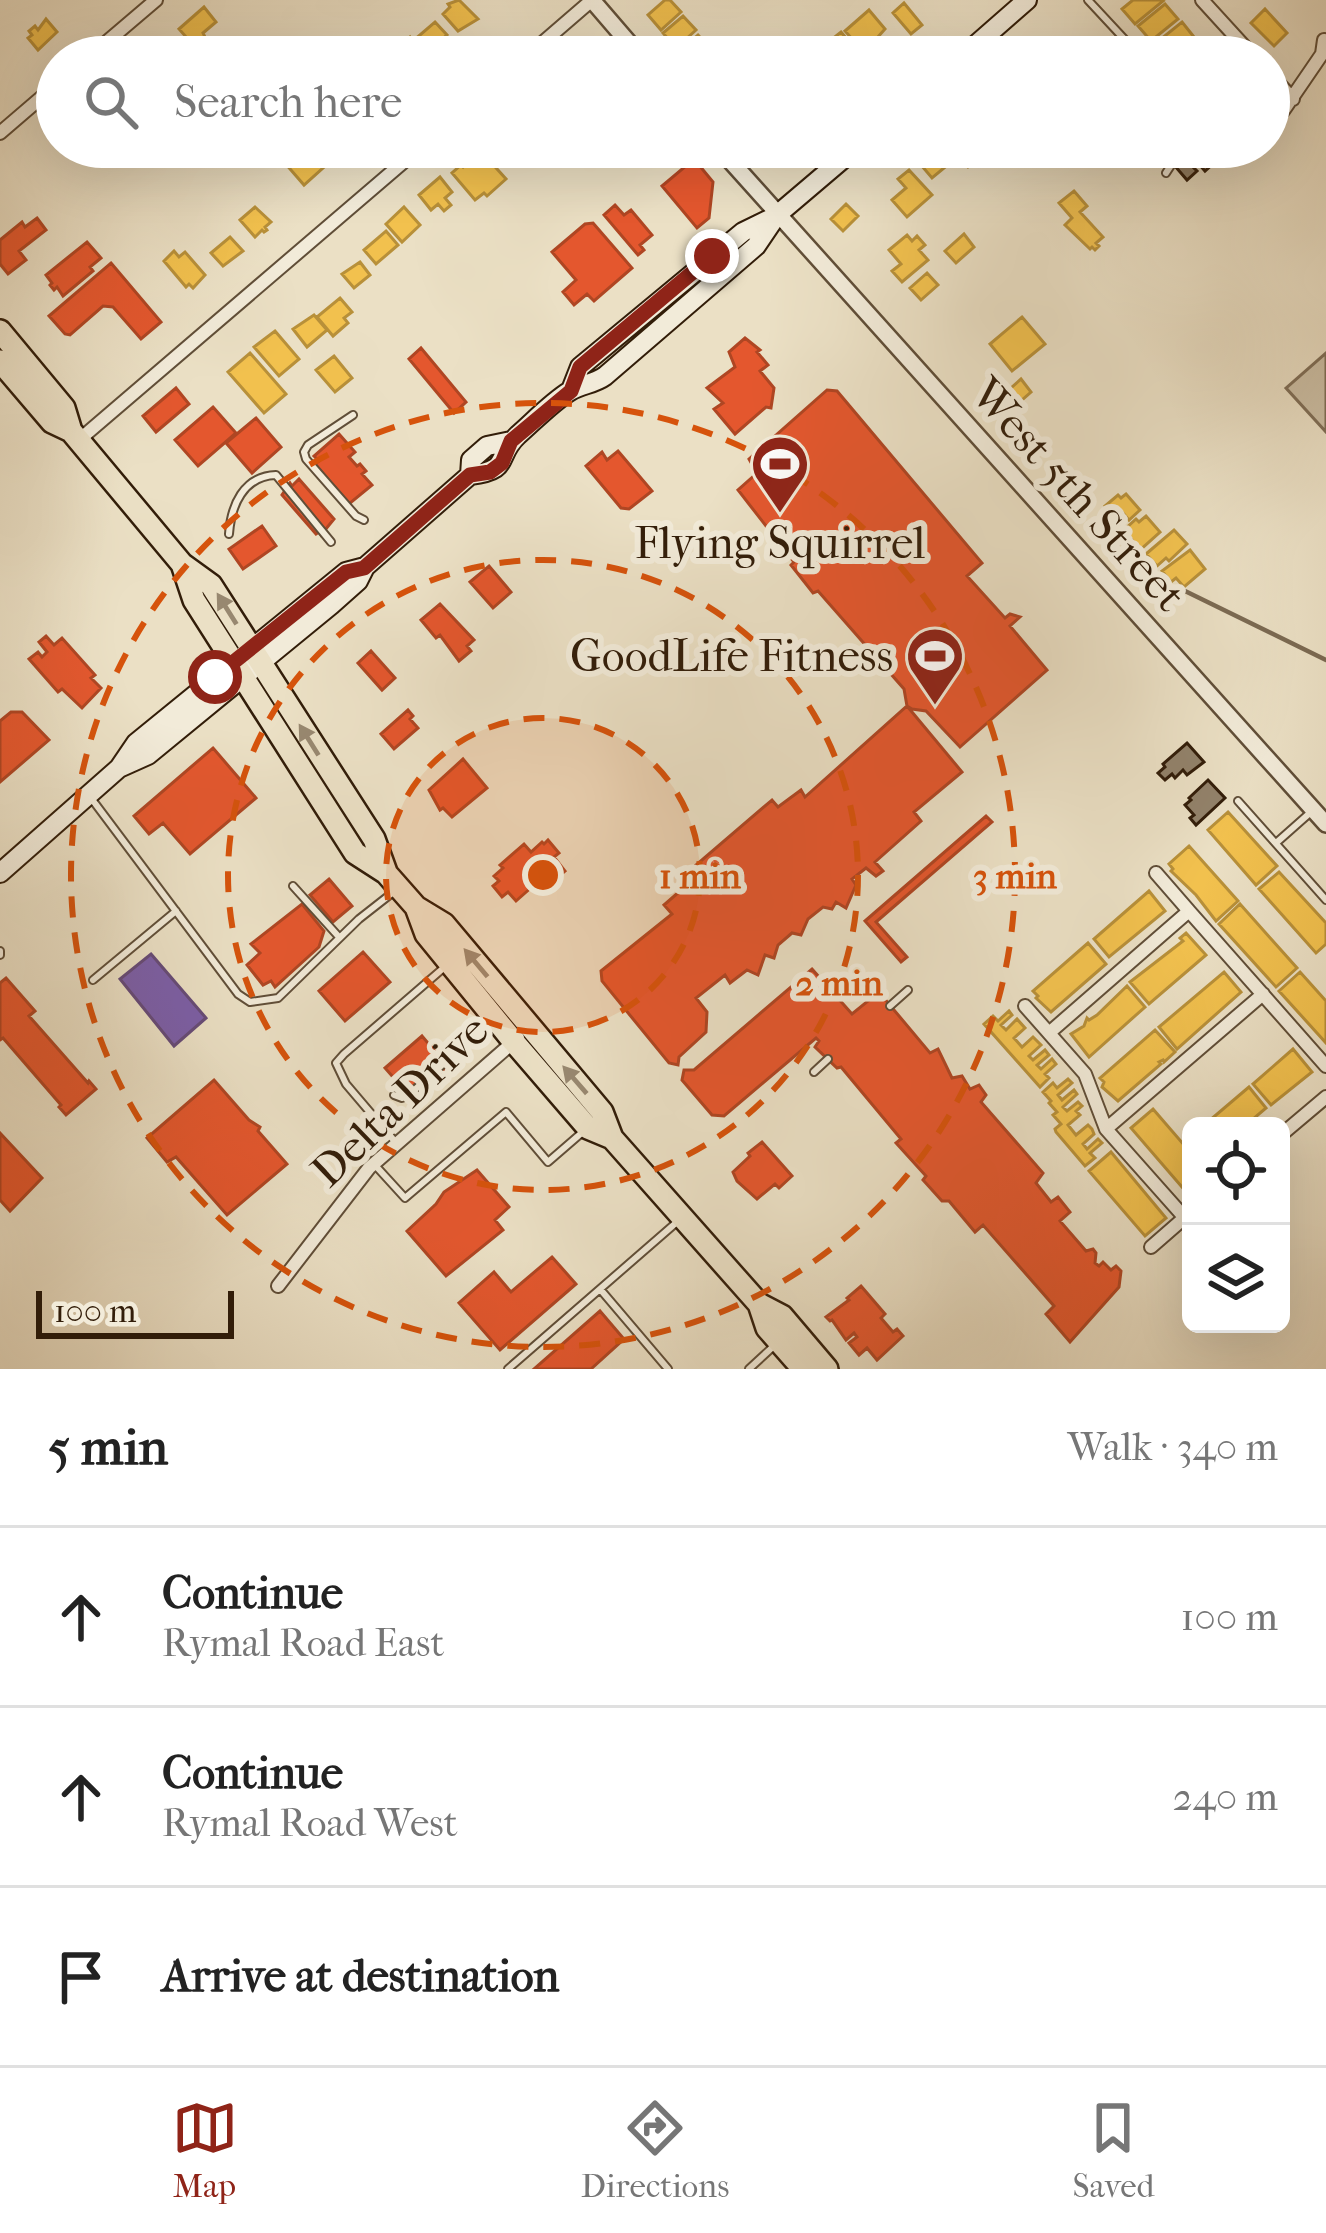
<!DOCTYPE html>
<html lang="en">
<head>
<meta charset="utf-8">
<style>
  body { margin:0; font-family:"IM FELL French Canon",serif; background:#f2f2f2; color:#222 }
  .controls { position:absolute; right:36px; bottom:36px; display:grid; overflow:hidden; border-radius:18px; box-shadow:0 12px 48px #0002 }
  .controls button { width:108px; height:108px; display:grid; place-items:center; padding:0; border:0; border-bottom:3px solid #e0e0e0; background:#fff; color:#222; font:60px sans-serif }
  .scale { position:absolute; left:36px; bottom:30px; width:198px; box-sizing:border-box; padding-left:12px; border:6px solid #321d09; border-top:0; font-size:33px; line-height:42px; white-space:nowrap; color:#321d09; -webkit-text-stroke:9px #f2ebd9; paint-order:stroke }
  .stop { position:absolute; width:36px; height:36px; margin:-27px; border:9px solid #8f2418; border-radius:50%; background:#fff }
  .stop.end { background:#8f2418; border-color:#fff; box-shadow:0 3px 12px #0008 }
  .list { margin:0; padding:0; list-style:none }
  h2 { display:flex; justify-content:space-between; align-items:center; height:156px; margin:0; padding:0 48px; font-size:51px }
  h2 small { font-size:39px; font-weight:400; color:#767676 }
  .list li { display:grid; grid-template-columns:78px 1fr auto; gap:36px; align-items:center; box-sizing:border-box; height:180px; padding:0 48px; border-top:3px solid #e0e0e0 }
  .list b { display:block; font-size:45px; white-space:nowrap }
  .list p { margin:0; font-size:39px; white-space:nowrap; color:#767676 }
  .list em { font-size:39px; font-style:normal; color:#767676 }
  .icon { flex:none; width:66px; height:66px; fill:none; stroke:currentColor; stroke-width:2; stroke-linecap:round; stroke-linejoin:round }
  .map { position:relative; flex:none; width:1326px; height:1369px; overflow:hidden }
  .search { position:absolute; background:#fff; box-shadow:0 12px 48px #0002; left:36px; right:36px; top:36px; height:132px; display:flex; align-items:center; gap:30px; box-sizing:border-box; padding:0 42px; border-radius:66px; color:#767676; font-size:45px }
  .sheet { height:696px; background:#fff }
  nav { display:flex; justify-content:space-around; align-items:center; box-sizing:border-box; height:168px; border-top:3px solid #e0e0e0; background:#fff; font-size:33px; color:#767676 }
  nav a { display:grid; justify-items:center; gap:6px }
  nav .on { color:#8f2418 }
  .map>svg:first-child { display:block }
  .green { fill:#ccbfa5; stroke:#7f6e57; stroke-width:3 }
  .homes { fill:#f2c14e; stroke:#b89039; stroke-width:3 }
  .shops { fill:#e4572e; stroke:#af4623; stroke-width:3 }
  .offices { fill:#7b5ea7; stroke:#654a78; stroke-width:3 }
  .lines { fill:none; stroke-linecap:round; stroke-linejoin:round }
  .stream { stroke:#7b6a53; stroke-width:4.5 }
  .building { fill:#92826b; stroke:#321d09; stroke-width:3 }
  .service-casing { stroke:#604e38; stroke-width:10 }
  .minor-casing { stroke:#604e38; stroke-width:16 }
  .tertiary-casing { stroke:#604e38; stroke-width:20 }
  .secondary-casing { stroke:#321d09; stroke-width:22 }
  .primary-casing { stroke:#321d09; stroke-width:26 }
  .service { stroke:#f2ebd9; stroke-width:6 }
  .minor { stroke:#f2ebd9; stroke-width:12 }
  .tertiary { stroke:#f2ebd9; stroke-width:15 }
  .secondary { stroke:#f2ebd9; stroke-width:18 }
  .primary { stroke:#ebe0c5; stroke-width:21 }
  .oneway { fill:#988870 }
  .route { stroke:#8f2418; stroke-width:15 }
  .ring { fill:none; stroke:#d6530c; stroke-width:6; stroke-dasharray:21 15 }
  .labels { text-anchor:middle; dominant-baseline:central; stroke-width:12; stroke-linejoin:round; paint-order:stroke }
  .street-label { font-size:45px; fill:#321d09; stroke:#f2ebd9 }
  .poi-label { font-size:45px; fill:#321d09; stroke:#f2ebd9 }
  .centre { fill:#d6530c; stroke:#f2ebd9; stroke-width:6 }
  .ring-label { font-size:36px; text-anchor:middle; font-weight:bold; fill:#d6530c; stroke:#f2ebd9; stroke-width:12; stroke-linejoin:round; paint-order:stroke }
</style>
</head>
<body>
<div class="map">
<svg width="1326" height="1369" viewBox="0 0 1326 1369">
  <rect width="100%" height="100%" fill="#ebe0c5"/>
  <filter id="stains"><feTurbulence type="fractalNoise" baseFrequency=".00167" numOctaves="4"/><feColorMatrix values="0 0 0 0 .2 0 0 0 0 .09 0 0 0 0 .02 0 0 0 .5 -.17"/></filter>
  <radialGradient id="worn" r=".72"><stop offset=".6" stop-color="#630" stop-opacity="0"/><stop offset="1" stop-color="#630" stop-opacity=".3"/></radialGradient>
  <!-- green -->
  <path class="green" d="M1326,353v79l-40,-44z"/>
  <!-- homes -->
  <path class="homes" d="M459,0l19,19 -20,12 -15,-17 7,-7 -2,-3z
    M665,0h5l11,12 -20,18 -13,-15z
    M1133,0h28l2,1 -28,23 -13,-15z
    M904,3l18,22 -11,9 -18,-21z
    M1165,4l13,15 -27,22 -13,-15z
    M204,7l12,15 -13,11 2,4 -11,9 -15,-17z
    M1265,9l22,24 -13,13 -23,-23z
    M869,10l16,19 -17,19 -2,-2 -4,4 -17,-19z
    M683,16l13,14 -20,18 -13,-15z
    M46,19l11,13 -19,18 -10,-12 4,-3 -3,-4 6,-5 3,4z
    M435,22l12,13 -16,14 3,3 -6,5h-14l-12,-13 8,-7 3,4z
    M1182,22l12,15 -27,20 -11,-14z
    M841,32l21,25h-32l-8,-10z
    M698,35l12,13 -10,9h-16l-5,-6z
    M287,147h20l17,20 -20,18 -20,-23 5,-4 -7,-7z
    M944,147h34l6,7 -16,13 -5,-6 -4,4 -5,-6 4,-4 -2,-2 -4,4z
    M479,149l27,30 -19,17 -3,-3 -9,7 -23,-27 9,-8 2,2z
    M939,150l11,13 -18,15 -11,-13z
    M909,170l23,25 -25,22 -15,-17 14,-12 -8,-9z
    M440,177l12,15 -7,6 6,7 -7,6 -6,-7 -7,6 -12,-15z
    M1074,191l13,15 -7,6 23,25 -7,6 3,3 -4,4 -3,-3 -2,2 -25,-24 7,-7 -13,-15z
    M846,204l12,12 -15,15 -12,-12z
    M255,207l16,15 -6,5 2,3 -3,2 -2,-2 -7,7 -15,-17z
    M404,207l16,18 -18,17 -16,-18z
    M386,231l12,14 -22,19 -12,-14z
    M964,234l10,13 -18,16 -11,-12z
    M907,235l5,6 5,-5 8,9 -6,5 9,10 -26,22 -10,-11 9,-7 -12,-14z
    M230,237l13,14 -20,15 -12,-13z
    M174,251l5,6 6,-5 20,23 -12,13 -4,-4 -3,3 -22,-26z
    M360,262l10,13 -16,13 -12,-14z
    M927,273l11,12 -17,15 -11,-12z
    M340,298l12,14 -8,6 4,5 -15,13 -16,-19z
    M314,315l13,15 -20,17 -14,-18z
    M1022,317l23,27 -33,27 -22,-27z
    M275,331l24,28 -20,17 -25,-29z
    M250,353l36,41 -22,19 -36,-41z
    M334,356l18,22 -17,14 -19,-22z
    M1021,379l10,13 -17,15 -11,-12z
    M1126,494l14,16 -11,10 -6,-7 -8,6 -10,-13 13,-11 3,3z
    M1146,516l14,16 -20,18 -16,-20 12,-11 3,3z
    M1174,530l13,14 -18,17 -3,-3 -9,8 -11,-12z
    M1190,550l15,19 -21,18 -8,-9 -5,4 -9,-11z
    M1228,812l49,54 -21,19 -48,-55z
    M1189,846l49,55 -22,20 -20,-26 -25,-24 2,-2 -4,-5z
    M1279,872l47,51v21l-10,9 -57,-64z
    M1149,891l16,20 -56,46 -15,-18z
    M1240,904l57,64 -21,19 -57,-63z
    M1186,933l20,22 -57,49 -19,-22 53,-41 -3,-3z
    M1088,943l18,21 -55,48 -15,-14 2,-2 -5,-5z
    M1224,972l17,20 -64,57 -18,-22z
    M1300,972l26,29v42l-47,-52z
    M1127,986l18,21 -56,50 -18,-23 13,-8 3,-8 2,2 8,-5z
    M1009,1011l3,4 -11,10 5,5 11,-11 8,9 -11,10 8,9 11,-10 8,8 -12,11 4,4 12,-10 4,5 -12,10 4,4 11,-10 4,5 -11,10 4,4 -9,9 -56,-63 9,-8 5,5z
    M1155,1030l20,22 -11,10 -1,-2 -4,2 2,2 -43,37 -16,-14 2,-5 -4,-4z
    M1293,1049l19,23 -41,33 -18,-21z
    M1068,1079l4,4 -14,12 4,5 12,-10 3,4 -14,13 4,4 11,-9 4,4 -6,5 4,4 -12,10 8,10 12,-10 4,4 2,5 -11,10 4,5 11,-10 4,4 -12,10 5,5 -10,8 -29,-34 -1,-3 6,-5 -8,-9 4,-3 -8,-9 2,-2 -8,-9 10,-9 4,5z
    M1249,1087l17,21 -13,11 2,2 -7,5h-45z
    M1153,1109l38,44v39l-3,2 -57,-66z
    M1111,1152l55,66 -21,18 -56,-65z"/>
  <!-- shops -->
  <path class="shops" d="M694,159l19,23 -4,36 -12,10 -35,-42z
    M615,205l9,10 7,-5 21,25 -12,10 4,5 -6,5 -34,-40z
    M37,218l9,12 -27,21 7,9 -18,14 -8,-10v-24l22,-18 3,5z
    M593,223l39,45 -38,33 -7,-7 -13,11 -11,-13 13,-12 -24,-28 33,-28z
    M87,242l14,16 -11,9 3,4 -30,25 -6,-9 -3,3 -4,-5 2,-2 -6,-8z
    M111,263l50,59 -20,17 -28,-32 -10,-1 -33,29 -5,-1 -16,-18z
    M745,338l15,12 -3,2 11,13 -8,6 14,17 -3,20 -5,-1 -31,27 -21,-25 9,-6 -16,-15 28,-21 -6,-15z
    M421,348l45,54 -12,11 -45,-54z
    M176,388l13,16 -33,28 -13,-16z
    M827,390l10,1 145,172 -15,13 38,42 5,-4 10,3 -10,9 37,44 -87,77 -34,-36 -14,-2 -5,-3 -3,-17 -86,-98 -5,2 -22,-28 3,-3 -56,-72 19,-17 -8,-14z
    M213,407l23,26 -38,33 -23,-26z
    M256,418l25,29 -29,26 -26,-30z
    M339,434l16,18 -6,5 8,9 3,-2 6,7 -4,3 10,11 -23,19 -34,-40 4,-3 -5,-5z
    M618,451l34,40 -23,18 -8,-1 -35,-42 16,-14 5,8z
    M299,479l35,40 -13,16 -2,-3 -3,2 -34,-39 8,-12 2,3z
    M262,526l14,20 -33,23 -14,-20z
    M489,566l22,26 -18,16 -23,-26z
    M440,604l34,36 -7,6 4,5 -12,10 -19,-26 -4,3 -15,-18z
    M46,636l8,9 8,-7 33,37 -4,3 10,10 -19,20 -20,-19 -4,3 -29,-33 9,-7 4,5 5,-5 -8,-10z
    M371,651l24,27 -13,12 -24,-27z
    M907,706l55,66 -48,40 7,9 -46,41 8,9 -7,5 -10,-8 -14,11 4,6 -10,23 -10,-6 -4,7 -9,-2 -15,12 -7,16 -9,-2 -14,12 -4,13 -9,-3 -7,20 -11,-5 -17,13 -5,-8 -29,23 11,14 -1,20 -27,25 -1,8 -9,-2 -67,-82 -1,-10 71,-57 -8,-9 23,-20 -5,-8 90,-77 6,7 23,-17 4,7z
    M408,710l5,6 -3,3 8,9 -24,21 -13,-15z
    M11,712h11l27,28 -49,42v-61z
    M213,748l43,50 -66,56 -27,-31 -14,11 -15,-18z
    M463,759l24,29 -35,29 -9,-9 -3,2 -11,-20z
    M986,816l6,6 -116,100 31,35 -6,5 -36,-41z
    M548,840l11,13 -5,4 11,14 -8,7 -7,-7 -34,30 -8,-9 -6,5 -9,-11 6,-5 -5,-5 9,-8 -3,-3 24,-21 7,8 11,-10 2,2z
    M329,879l23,27 -19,16 -23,-27z
    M302,904l22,27 -5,16 -44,40 -4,-6 -8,4 -16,-20 13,-12 -9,-9z
    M363,952l27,30 -45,39 -26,-30z
    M812,969l40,45 27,-22 51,61 8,-4 14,29 10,-2 8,13 9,-4 7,10 -5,7 62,71 -7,10 15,19 7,-5 12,15 -10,9 26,30 7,-2 3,4 -1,10 4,3 4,-4 8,8 5,-4 5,5 -2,16 -49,55 -24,-28 8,-8 -71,-81 -8,7 -26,-31h-7l-19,-21 3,-4 -30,-33 5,-4 -60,-72 -4,1 -22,-21 4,-6 -3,-3 -92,78 -12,-1 -30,-35 2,-10h10z
    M6,978l29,33 -6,5 59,67 1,-2 7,8 -30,26 -7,-8 2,-2 -58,-67 -3,2v-57z
    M422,1036l27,32 -8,7 -6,-7 -29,24 -21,-24z
    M214,1080l35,40 11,7 -2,4 29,33 -60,51 -51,-58 -9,5 -20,-24z
    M0,1133l42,45 -32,33 -10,-11z
    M762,1142l30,34 -13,12 -4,-4 -18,15 -20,-18 -4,-9 17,-16 -2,-3z
    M477,1170l32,37 -14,13 8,10 -57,46 -39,-45 29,-27 8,-12z
    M552,1257l24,27 -76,66 -41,-47 35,-31 17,20z
    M861,1286l24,28 -4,4 12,14 4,-3 6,7 -26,24 -10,-12 -8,7 -10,-12 8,-6 -3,-4 -8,7 -14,-20 -2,1 -4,-4 23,-17 -2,-2z
    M600,1311l24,28 -33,30h-57z"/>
  <!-- offices -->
  <path class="offices" d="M151,954l55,64 -32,28 -54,-67z"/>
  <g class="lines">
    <!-- stream -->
    <path class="stream" d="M1185,591l141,69"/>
  </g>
  <!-- building -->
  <path class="building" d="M1194,147h30l3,4 -22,20 -7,-8 -5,4 4,4 -10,9 -13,-15z
    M1187,743l17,19 -17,13 -4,-5 -8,8 -3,-4 -7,6 -7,-7 7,-6 -2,-3z
    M1208,780l17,18 -29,27 -6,-7 4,-3 -9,-10 6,-5 -2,-2z"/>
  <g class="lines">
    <!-- service casing -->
    <g class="service-casing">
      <path id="service" d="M1088,0l53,57
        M1166,173l17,-26
        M353,415l-45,30 -4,7 2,7 50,57 8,4
        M229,534c2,-28 14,-58 47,-59l55,67
        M91,798l147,196 12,8 28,-4 81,-79 37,-29
        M1238,801l88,99
        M1276,843l35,-31
        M293,886l46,51
        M0,951v4
        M93,980l83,-69
        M890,1006l18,-16
        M814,1072l14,-13
        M394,1095l8,3 7,-3 45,-41
        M397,1144l-51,-60 -10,-21 8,-9 103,-89
        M374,1164l31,34 101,-86 42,50 37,-32
        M600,1289l68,80
        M508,1369l169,-147
        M749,1369l27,-25"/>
    </g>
    <!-- minor casing -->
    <g class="minor-casing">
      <path id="minor" d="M1202,0l52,57
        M89,57l67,-57
        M526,57l66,-57
        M1269,73l24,26
        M1283,111l39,-57 2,-14
        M0,133l57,-49
        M79,440l342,-293
        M1156,873l33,38
        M1025,1006l60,68 21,55 79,89
        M1049,1033l140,-122 137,155
        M1106,1129l157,-135
        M1281,1135l45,-38
        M1151,1247l39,-34
        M278,1286l91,-118 149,-130"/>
    </g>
    <!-- tertiary casing -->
    <g class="tertiary-casing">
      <path id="tertiary" d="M592,0l49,57
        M718,147l608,677"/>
    </g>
    <!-- secondary casing -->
    <g class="secondary-casing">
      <path id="secondary" d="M962,57l65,-57
        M571,390l9,-23 163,-135 31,-15
        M470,475l1,-15 16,-14 24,-5
        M119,768l29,-13 183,-150 27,-24 7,-14 105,-92c43,-5 24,-18 48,-40 16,-14 34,-33 52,-44 12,-7 24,-7 35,-15l151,-130 21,-31 80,-68
        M0,873l119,-105 17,-25 210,-171 19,-5"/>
    </g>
    <!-- primary casing -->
    <g class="primary-casing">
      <path id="primary" d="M0,331l64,77 7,23
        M0,361l52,61 19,9 111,133 29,21 163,254 12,33
        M182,564l12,36 161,253 31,20 30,34 28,17 158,188 10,26 147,166 23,12 45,53
        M416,907l10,27 88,108 74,86 24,10
        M759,1304l8,24 36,41"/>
    </g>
    <!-- service -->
    <use href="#service" class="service"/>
    <!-- minor -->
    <use href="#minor" class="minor"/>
    <!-- tertiary -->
    <use href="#tertiary" class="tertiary"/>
    <!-- secondary -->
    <use href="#secondary" class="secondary"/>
    <!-- primary -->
    <use href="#primary" class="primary"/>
  </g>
  <!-- one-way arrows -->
  <defs><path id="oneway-solid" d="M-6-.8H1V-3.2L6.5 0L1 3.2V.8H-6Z" transform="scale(3)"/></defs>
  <g class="oneway">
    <use href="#oneway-solid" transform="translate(227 609) rotate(-122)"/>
    <use href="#oneway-solid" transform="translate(309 740) rotate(-122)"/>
    <use href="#oneway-solid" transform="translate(476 963) rotate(-130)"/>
    <use href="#oneway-solid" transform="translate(575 1080) rotate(-131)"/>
  </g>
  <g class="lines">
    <!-- route -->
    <path class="route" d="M215,677l131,-105 18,-4 106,-93 20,-3 12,-9 9,-22 60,-50 9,-24 132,-111"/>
  </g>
  <!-- distance rings -->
  <circle cx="543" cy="875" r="157" fill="#d6530c" fill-opacity=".12"/>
  <g class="ring">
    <circle cx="543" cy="875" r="157"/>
    <circle cx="543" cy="875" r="315"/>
    <circle cx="543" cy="875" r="472"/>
  </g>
  <!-- icons -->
  <defs>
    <g id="stadium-pin" transform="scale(3)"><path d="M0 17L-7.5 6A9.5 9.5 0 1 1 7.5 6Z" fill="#8f2418" stroke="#f2ebd9"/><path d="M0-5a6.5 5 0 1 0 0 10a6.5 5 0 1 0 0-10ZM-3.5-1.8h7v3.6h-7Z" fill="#fff"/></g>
  </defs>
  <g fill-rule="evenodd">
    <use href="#stadium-pin" x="780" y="464"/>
    <use href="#stadium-pin" x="935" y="656"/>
  </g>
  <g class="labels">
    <!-- street labels -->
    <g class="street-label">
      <text transform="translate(1078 495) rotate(48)">West 5th Street</text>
      <text transform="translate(400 1101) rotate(-44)">Delta Drive</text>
    </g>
    <!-- poi labels -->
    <g class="poi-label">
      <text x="780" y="543">Flying Squirrel</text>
      <text x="893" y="656" text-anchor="end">GoodLife Fitness</text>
    </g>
  </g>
  <circle cx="543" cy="875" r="18" class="centre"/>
  <g class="ring-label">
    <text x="700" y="888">1 min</text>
    <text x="1015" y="888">3 min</text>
    <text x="839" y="995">2 min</text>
  </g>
  <rect width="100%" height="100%" filter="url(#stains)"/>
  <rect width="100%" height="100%" fill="url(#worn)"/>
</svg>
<div class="controls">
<button><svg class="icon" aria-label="locate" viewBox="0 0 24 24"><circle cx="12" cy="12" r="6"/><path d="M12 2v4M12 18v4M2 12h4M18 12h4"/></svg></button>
<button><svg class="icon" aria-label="layers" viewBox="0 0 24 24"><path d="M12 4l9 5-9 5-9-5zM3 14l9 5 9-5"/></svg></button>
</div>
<div class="scale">100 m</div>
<div class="stop" style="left:215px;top:677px"></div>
<div class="stop end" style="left:712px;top:256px"></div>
<div class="search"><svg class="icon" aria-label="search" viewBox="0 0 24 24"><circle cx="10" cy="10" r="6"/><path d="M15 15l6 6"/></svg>Search here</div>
</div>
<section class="sheet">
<h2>5 min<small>Walk · 340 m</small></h2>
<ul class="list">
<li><svg class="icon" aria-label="ahead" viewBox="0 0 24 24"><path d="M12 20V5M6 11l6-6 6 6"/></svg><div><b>Continue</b><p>Rymal Road East</p></div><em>100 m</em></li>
<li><svg class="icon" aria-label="ahead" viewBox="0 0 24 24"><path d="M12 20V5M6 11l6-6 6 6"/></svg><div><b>Continue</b><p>Rymal Road West</p></div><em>240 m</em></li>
<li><svg class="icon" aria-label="arrive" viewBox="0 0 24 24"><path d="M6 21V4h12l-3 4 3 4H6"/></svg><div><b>Arrive at destination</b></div></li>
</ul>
</section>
<nav>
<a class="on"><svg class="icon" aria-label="map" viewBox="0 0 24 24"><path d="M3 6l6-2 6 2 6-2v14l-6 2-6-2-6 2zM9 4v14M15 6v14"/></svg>Map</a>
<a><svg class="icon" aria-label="directions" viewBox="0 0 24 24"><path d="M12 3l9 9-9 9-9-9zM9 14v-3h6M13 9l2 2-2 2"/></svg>Directions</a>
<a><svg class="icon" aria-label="saved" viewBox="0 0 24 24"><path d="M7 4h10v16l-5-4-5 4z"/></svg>Saved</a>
</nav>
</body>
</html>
